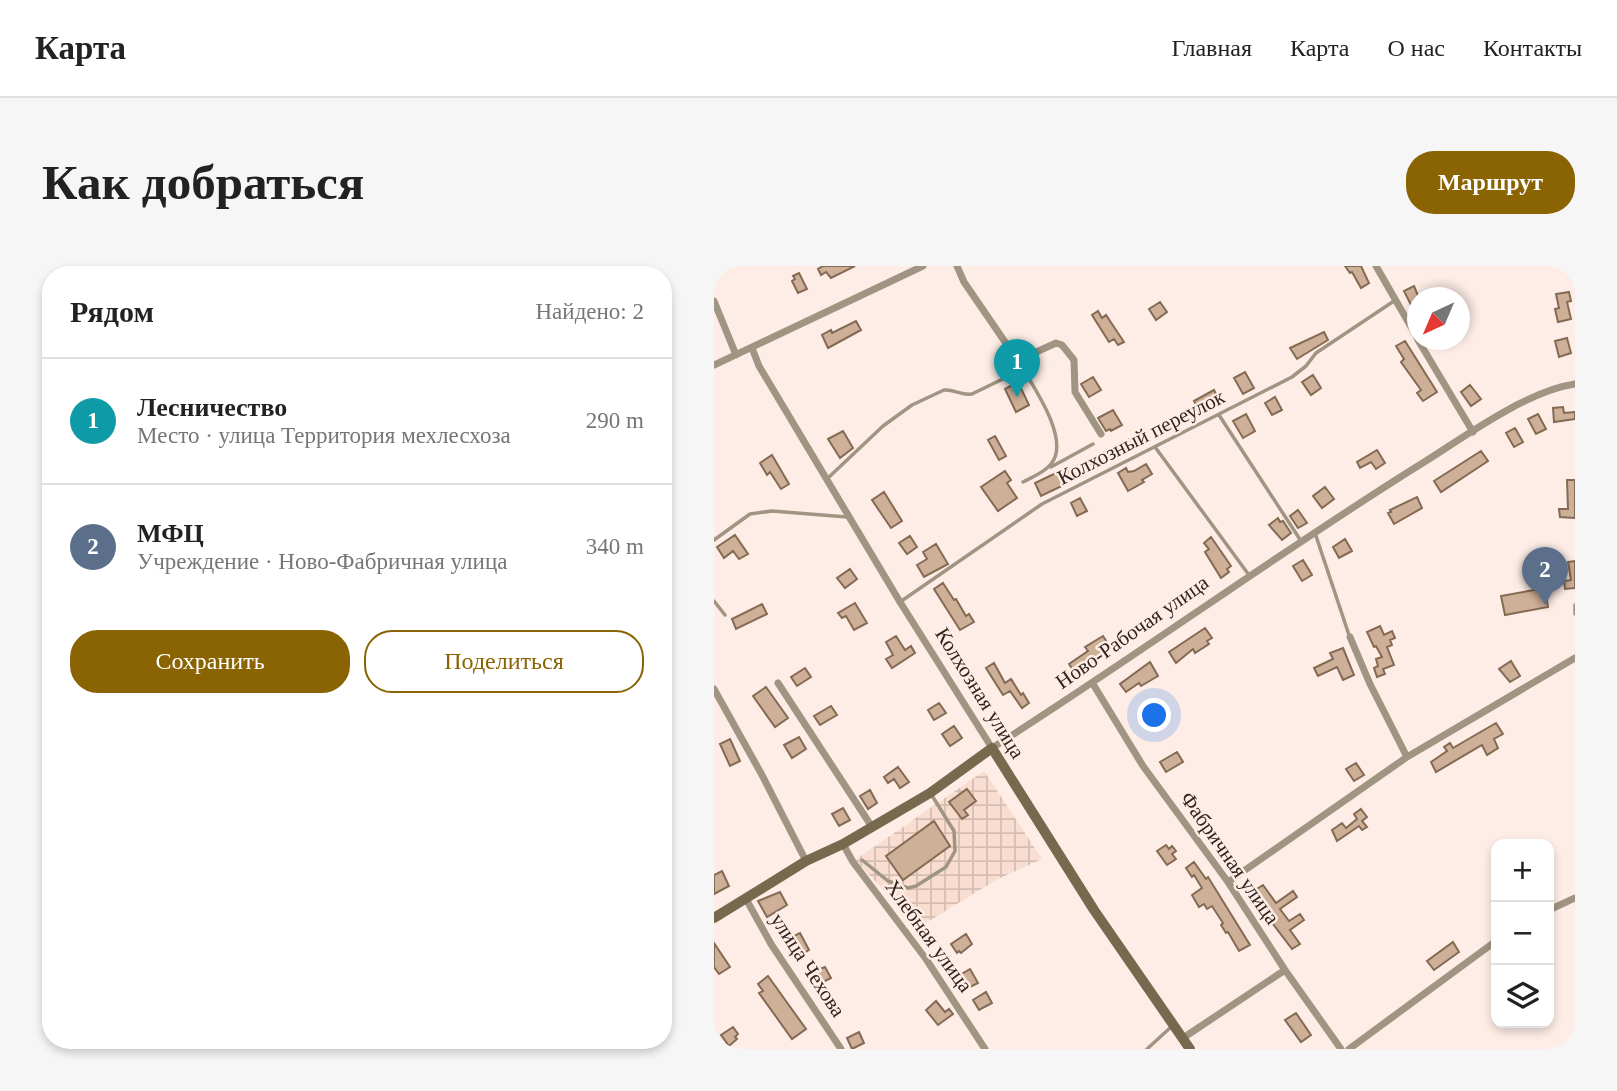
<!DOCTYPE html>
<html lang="ru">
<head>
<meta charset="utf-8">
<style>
  body { margin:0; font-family:"Times New Roman",serif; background:#f6f6f6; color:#222 }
  .controls { position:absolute; right:21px; bottom:21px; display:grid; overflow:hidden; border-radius:14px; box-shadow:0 4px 10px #0003 }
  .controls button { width:63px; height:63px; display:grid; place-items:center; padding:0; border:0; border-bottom:2px solid #e0e0e0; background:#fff; color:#222; font:35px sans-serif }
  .compass { position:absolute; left:693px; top:21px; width:63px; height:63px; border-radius:50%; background:#fff; box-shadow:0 4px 10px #0003; rotate:224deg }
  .you { position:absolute; left:441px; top:450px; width:24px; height:24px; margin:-18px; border:5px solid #fff; border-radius:50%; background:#1a73e8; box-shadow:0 0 0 10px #1a73e833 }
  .badge { display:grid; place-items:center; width:46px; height:46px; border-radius:50%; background:#8a6302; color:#fff; font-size:23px; font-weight:700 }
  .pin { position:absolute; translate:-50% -58px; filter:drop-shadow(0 2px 4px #0008) }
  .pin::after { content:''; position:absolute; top:37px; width:24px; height:21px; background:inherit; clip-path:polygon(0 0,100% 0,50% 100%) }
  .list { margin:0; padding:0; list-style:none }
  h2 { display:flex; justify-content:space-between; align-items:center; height:91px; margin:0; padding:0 28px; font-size:30px }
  h2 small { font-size:23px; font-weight:400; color:#767676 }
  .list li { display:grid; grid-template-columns:46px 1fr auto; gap:21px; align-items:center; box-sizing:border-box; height:126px; padding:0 28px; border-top:2px solid #e0e0e0 }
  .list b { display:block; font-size:26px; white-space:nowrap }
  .list p { margin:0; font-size:23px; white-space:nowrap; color:#767676 }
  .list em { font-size:23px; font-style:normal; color:#767676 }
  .actions { display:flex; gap:14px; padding:21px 28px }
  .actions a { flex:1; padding:16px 0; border:2px solid #8a6302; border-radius:28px; text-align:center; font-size:24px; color:#8a6302 }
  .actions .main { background:#8a6302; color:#fff }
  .icon { flex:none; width:38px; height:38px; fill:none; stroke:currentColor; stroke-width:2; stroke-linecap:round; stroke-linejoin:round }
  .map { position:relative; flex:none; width:861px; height:783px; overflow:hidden; border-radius:28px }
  header { display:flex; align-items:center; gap:42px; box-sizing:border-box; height:98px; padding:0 35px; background:#fff; border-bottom:2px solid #e0e0e0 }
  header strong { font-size:33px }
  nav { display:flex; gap:38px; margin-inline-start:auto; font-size:24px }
  .intro { display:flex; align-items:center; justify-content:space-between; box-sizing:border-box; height:168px; padding:0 42px }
  h1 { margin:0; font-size:49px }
  .button { padding:18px 32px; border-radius:28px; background:#8a6302; color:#fff; font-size:24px; font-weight:700 }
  main { display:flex; gap:42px; padding:0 42px }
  aside { flex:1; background:#fff; border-radius:28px; box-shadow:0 4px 10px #0003 }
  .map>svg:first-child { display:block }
  .industrial { fill:url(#industrial-grid) }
  .building { fill:#ceb098; stroke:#856a53; stroke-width:2 }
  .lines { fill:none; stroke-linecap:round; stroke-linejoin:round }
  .lane { stroke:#9f9582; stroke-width:3.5 }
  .street { stroke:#9f9582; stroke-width:7 }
  .secondary { stroke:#77694e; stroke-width:10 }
  .labels { text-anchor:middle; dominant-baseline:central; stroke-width:5; stroke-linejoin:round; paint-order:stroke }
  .street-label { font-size:21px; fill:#31231d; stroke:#fdede6 }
</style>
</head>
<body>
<header>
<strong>Карта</strong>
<nav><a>Главная</a><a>Карта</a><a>О нас</a><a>Контакты</a></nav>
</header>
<div class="intro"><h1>Как добраться</h1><a class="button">Маршрут</a></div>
<main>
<aside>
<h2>Рядом<small>Найдено: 2</small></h2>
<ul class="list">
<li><span class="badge" style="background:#0f9aa8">1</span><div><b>Лесничество</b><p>Место · улица Территория мехлесхоза</p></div><em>290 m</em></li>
<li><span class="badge" style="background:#5c6f8a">2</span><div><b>МФЦ</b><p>Учреждение · Ново-Фабричная улица</p></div><em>340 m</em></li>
</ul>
<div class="actions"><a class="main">Сохранить</a><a>Поделиться</a></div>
</aside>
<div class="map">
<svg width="861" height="783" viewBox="0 0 861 783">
  <defs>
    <pattern id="industrial-grid" width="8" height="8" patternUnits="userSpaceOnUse" patternTransform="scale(1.75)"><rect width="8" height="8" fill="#f9ddd1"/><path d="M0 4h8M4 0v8" fill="none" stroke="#d6bdb3"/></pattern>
  </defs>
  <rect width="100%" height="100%" fill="#fdede6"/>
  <!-- industrial -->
  <path class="industrial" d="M270,505l58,88 -44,20 -79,48 -64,-67z"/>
  <!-- building -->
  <path class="building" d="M109,0h32l-24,12 -5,-6 -5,3 -3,-6z
    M631,0h16l8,17 -8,5 -9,-16 -2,1z
    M85,7l8,16 -9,4 -6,-12 3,-2 -2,-3z
    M700,20l5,12h-1v9l-5,2 -9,-18z
    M855,26l2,9 -4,1 4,17 -13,3 -3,-13 4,-1 -3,-14z
    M446,36l7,10 -11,8 -7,-11z
    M384,45l4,7 4,-3 18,27 -6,3 -4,-6 -5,3 -17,-27z
    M142,55l5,9 -33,18 -6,-13 9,-5 1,3z
    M610,66l4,8 -31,19 -7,-11z
    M853,72l4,15 -12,4 -4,-16z
    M691,75l32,51 -14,9 -6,-8 4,-3 -20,-28 3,-3 -8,-13z
    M531,106l9,16 -11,6 -9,-16z
    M599,109l8,13 -10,7 -9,-13z
    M379,111l8,13 -12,7 -8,-13z
    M304,116l11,23 -13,7 -11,-23z
    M756,119l11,14 -10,7 -10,-14z
    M500,124l7,14 -20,11 -7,-14z
    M561,131l7,13 -10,5 -7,-12z
    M849,141l1,6 11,-1v7l-21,3 -1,-14z
    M399,144l9,15 -11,6 -1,-2 -4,2 -8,-13z
    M532,148l9,17 -12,7 -10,-17z
    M824,148l8,15 -10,5 -8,-15z
    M801,162l8,14 -9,5 -8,-14z
    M129,165l10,17 -13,10 -12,-19z
    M281,170l11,20 -7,4 -11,-20z
    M415,173l5,10 -71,33 1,3 -23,11 -6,-13 23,-11 2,3z
    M663,184l8,13 -9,6 -5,-7 -11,6 -3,-6z
    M767,185l7,10 -47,31 -7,-11z
    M58,189l17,29 -8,5 -11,-17 -3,3 -7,-12z
    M432,198l6,10 -10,6 2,2 -16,9 -10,-18 8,-5 2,4 6,-1z
    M291,205l6,9 -4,3 10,15 -19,13 -17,-24z
    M853,214h8v38l-15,-1 -1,-8h9z
    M611,221l9,12 -12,9 -9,-12z
    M170,226l18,29 -11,7 -19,-28z
    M703,231l5,11 -28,16 -6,-11 3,-1 -1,-2z
    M366,232l7,13 -10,5 -6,-13z
    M584,244l9,13 -9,5 -8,-12z
    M564,252l2,4 3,-1 8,12 -9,7 -13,-15z
    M21,269l13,19 -9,5 -6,-8 -9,7 -7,-11z
    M196,270l7,11 -10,7 -8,-11z
    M497,271l20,29 -4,3 2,3 -8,6 -16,-26 4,-3 -5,-6z
    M631,273l7,12 -13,7 -6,-11z
    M222,278l12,20 -24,13 -7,-12 10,-6 -4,-7z
    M589,294l9,15 -10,6 -9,-15z
    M861,295v27l-10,1 -1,-8 7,-1 -3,-18z
    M136,303l7,10 -12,9 -8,-10z
    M229,317l11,17 2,-1 10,17 3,-2 5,8 -14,8 -26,-41z
    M831,322l3,19 -43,8 -4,-19z
    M141,337l12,20 -13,7 -8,-14 -4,2 -4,-5z
    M48,338l5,10 -31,15 -4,-10z
    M666,360l4,9 8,-4 3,7 -5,2 2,5 -5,2 7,18 -11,4 2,5 -8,3 -3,-9 4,-2 -2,-7 6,-2 -6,-11 -2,1 -7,-15z
    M491,362l7,10 -5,3 2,3 -14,9 -2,-4 -17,14 -7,-11z
    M182,370l9,14 6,-4 4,7 -23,15 -6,-9 7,-4 -7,-13z
    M389,370l7,11 -5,3 2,2 -31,22 -7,-10 19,-13 -3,-4z
    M629,382l11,27 -11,5 -6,-13 -19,9 -4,-8 19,-9 -3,-6z
    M797,395l9,15 -10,6 -11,-13z
    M436,396l8,14 -17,10 -2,-3 -13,9 -6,-8z
    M280,397l11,20 6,-4 10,16 2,-2 6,10 -7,5 -12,-17 -7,4 -17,-27z
    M91,402l6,9 -14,9 -6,-9z
    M52,421l22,31 -13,9 -22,-31z
    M225,437l7,10 -12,7 -6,-10z
    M117,440l6,9 -17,10 -6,-9z
    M782,457l7,11 -9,5 4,9 -11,7 -5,-10 -46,27 -5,-10 16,-11 -3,-4 6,-4 3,5z
    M240,460l8,12 -12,8 -8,-12z
    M85,471l7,12 -14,9 -8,-13z
    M16,473l10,22 -10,5 -10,-22z
    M463,486l6,10 -17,10 -6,-10z
    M642,497l8,12 -10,6 -8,-12z
    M184,501l11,15 -9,6 -6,-9 -6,4 -4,-6z
    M253,523l9,12 -12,9 4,5 -6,4 -13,-17z
    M156,524l7,13 -9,6 -8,-13z
    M129,542l7,12 -11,6 -7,-12z
    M647,543l6,8 -5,4 5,6 -5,3 -3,-4 -22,15 -5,-11 10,-7 4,5 11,-9 -3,-5z
    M220,555l16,25 -47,34 -17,-24z
    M452,579l3,4 3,-3 4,5 -4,3 4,5 -9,6 -10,-14z
    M480,596l12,17 2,-2 42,68 -11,6 -11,-19 -2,1 -5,-8 2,-2 -11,-17 -5,3 -3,-5 -5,3 -7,-12 10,-7 -8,-13 -2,2 -6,-9z
    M8,605l7,15 -15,8v-19z
    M549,619l13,18 17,-12 4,6 -17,12 9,12 11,-7 4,6 -14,10 10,14 -8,5 -29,-38 -3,3 -4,-6 5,-3 -9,-13z
    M66,626l7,13 -20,12 -9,-16z
    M86,667l9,17 -10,6 -9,-18z
    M252,668l6,10 -11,9 -2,-2 -2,2 -6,-9z
    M739,676l6,10 -25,18 -7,-9z
    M0,677l16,24 -11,7 -5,-7z
    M105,701l1,2 5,-2 6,11 -16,8 -6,-14z
    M256,703l8,14 -12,6 -8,-13z
    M54,710l38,53 -14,10 -33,-46 4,-2 -5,-7z
    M272,726l6,11 -13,7 -6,-10z
    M222,735l9,11 4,-3 4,5 -15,11 -12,-15z
    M582,747l15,22 -10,7 -16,-22z
    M19,761l5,7 -3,3 2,2 -8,7 -8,-11z
    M145,766l5,11 -12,6 -5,-11z"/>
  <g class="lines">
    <!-- lane -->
    <path class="lane" d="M303,93c13,23 55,80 34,105 -7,9 -19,13 -28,18
      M505,149l82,126
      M441,181l94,128
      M337,201l42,-23
      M114,212l55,-52 29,-21 32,-15c10,-1 18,6 28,4l51,-25
      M601,267l34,102
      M0,274l36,-26 22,-3 75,6
      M0,335l11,14
      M186,336l142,-98 250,-127 14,-11 10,-13 78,-52
      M861,339v9
      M148,594l26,21 20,7 8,-2 30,-19 9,-16 -1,-20 -23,-37
      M433,783l24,-22"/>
    <!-- street -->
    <path class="street" d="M243,0l7,16 52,76 5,1 35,-16 6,2 12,15 1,32 26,42
      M662,0l42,73
      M0,35l22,54
      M704,74l55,92
      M38,82l7,18 141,236 92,146c145,-92 283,-193 429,-284 42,-26 105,-73 154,-80
      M0,99l209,-99
      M636,371l20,47 37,73
      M64,417l94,144
      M379,418l50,82 85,116 57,88 56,79
      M0,423l48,86 44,86
      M129,578l10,18 73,97 59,90
      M514,616l179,-125 168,-99
      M32,633l25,45 70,105
      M835,644l26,-12
      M469,772l102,-68
      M0,781l1,2
      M635,783l147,-108"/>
    <!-- secondary -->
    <path class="secondary" d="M0,652l92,-57 37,-17 87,-51 62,-45 102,162 96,139"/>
  </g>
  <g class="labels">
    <!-- street labels -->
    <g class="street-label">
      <text transform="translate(427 171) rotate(-27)">Колхозный переулок</text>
      <text transform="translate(418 366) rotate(-35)">Ново-Рабочая улица</text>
      <text transform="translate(266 427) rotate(58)">Колхозная улица</text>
      <text transform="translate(516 592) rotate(55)">Фабричная улица</text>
      <text transform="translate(215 670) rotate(54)">Хлебная улица</text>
      <text transform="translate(94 699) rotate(57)">улица Чехова</text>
    </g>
  </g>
</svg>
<div class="controls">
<button>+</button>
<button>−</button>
<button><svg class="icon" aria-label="layers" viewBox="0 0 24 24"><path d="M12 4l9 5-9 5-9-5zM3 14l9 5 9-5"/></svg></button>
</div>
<svg class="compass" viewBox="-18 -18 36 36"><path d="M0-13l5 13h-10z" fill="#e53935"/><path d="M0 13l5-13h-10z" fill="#767676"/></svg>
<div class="you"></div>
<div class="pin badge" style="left:303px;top:131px;background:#0f9aa8">1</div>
<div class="pin badge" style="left:831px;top:339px;background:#5c6f8a">2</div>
</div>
</main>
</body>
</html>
